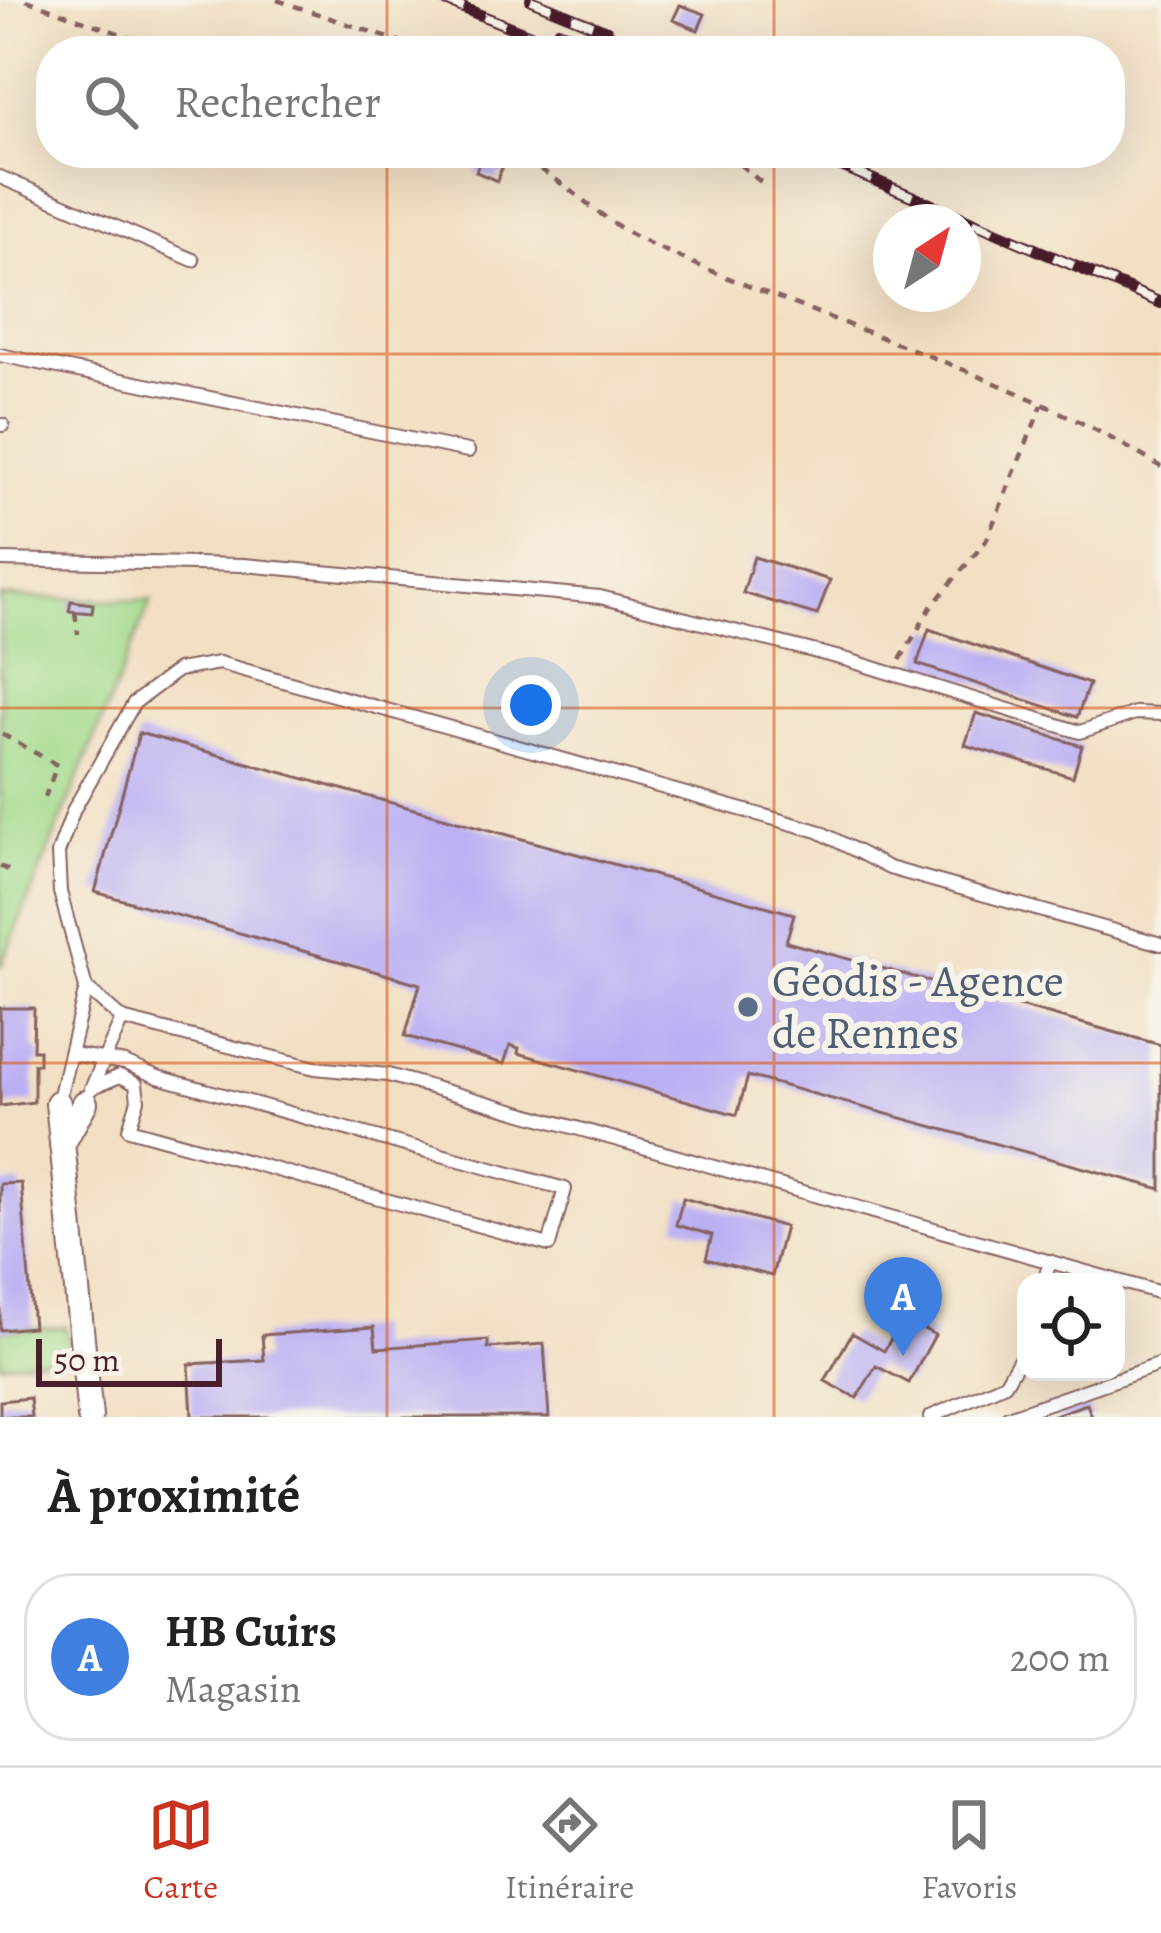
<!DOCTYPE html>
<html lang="fr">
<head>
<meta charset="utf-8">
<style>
  body { margin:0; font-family:Alegreya,serif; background:#f2f2f2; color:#222 }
  .controls { position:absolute; right:36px; bottom:36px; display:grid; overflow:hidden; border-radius:24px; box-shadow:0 12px 48px #0002 }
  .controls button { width:108px; height:108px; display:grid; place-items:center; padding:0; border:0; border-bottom:3px solid #e0e0e0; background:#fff; color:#222; font:60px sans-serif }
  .compass { position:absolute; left:873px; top:204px; width:108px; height:108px; border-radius:50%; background:#fff; box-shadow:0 12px 48px #0002; rotate:36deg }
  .scale { position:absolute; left:36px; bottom:30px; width:186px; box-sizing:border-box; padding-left:12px; border:6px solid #4a1f2b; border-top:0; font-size:33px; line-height:42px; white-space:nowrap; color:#4a1f2b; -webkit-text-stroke:9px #f7f3e8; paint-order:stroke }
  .you { position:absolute; left:531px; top:705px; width:42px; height:42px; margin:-30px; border:9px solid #fff; border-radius:50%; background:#1a73e8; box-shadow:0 0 0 18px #1a73e833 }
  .badge { display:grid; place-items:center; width:78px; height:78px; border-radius:50%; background:#c8321e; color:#fff; font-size:39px; font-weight:700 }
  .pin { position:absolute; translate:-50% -99px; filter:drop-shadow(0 3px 6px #0008) }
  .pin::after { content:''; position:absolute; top:63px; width:42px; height:36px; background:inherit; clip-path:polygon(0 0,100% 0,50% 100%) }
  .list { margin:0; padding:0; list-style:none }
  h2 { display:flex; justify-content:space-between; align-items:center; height:156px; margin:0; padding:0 48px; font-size:51px }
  h2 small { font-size:39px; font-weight:400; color:#767676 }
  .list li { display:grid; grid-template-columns:78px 1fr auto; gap:36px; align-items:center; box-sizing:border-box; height:168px; margin:0 24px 24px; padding:0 24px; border:3px solid #e0e0e0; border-radius:48px }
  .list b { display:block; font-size:45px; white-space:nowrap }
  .list p { margin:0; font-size:39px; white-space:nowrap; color:#767676 }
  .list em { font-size:39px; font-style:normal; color:#767676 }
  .icon { flex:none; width:66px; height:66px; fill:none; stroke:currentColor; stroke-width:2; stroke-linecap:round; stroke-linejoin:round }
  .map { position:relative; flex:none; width:1161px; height:1417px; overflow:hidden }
  .search { position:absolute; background:#fff; box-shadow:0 12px 48px #0002; left:36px; right:36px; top:36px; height:132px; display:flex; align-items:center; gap:30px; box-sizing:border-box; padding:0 42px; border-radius:48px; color:#767676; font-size:45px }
  .sheet { height:348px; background:#fff }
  nav { display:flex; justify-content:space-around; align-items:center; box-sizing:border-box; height:168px; border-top:3px solid #e0e0e0; background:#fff; font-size:33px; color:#767676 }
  nav a { display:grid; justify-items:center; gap:6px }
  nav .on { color:#c8321e }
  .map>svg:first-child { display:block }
  .green { fill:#a2da8b; stroke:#767c5b; stroke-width:3 }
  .building { fill:#b8acf4 }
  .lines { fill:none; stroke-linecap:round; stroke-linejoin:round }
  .service-casing { stroke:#856260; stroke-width:16 }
  .minor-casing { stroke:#856260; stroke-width:28 }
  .path { stroke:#856260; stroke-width:4.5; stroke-dasharray:9 9; stroke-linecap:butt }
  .service { stroke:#fff; stroke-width:12 }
  .minor { stroke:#fff; stroke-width:24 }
  .rail-casing { stroke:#4a1f2b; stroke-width:12 }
  .rail { stroke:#f7f3e8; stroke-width:8; stroke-dasharray:22; stroke-linecap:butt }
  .grid { fill:none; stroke:#d8530f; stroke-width:3; stroke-opacity:0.55 }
  .service-dot { fill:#5c6f8a; stroke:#f7f3e8; stroke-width:4.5 }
  .labels { text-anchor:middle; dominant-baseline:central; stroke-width:12; stroke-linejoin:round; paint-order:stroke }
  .service-label { font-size:45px; fill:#4e5e75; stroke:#f7f3e8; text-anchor:start }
</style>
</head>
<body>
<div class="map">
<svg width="1161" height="1417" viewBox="0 0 1161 1417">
  <rect width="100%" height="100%" fill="#f7f3e8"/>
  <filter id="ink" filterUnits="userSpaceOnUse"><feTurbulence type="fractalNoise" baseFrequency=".00833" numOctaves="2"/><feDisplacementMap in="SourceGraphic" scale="24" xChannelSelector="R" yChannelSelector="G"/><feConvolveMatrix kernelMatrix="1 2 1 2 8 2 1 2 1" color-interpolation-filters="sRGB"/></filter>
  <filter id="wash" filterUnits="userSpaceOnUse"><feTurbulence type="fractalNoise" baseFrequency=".004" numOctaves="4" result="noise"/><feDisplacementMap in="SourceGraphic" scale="48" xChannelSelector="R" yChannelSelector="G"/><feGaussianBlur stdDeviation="2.7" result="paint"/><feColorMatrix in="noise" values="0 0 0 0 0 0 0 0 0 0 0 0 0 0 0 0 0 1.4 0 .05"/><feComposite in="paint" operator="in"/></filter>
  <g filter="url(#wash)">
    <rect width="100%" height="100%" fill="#f2dfc3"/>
    <!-- green -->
    <path class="green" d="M0,597l151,4 -151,367z
      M66,1327l4,27 -70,10v-34z"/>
    <g id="blocks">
      <!-- building -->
      <path class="building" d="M680,5l25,9 -7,16 -25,-10z
        M480,159l22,8 -5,14 -21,-9z
        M754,557l76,23 -13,35 -74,-22z
        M71,601l22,3 -1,9 -23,-2z
        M929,629l160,55 -12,33 -160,-53z
        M976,713l106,33 -9,31 -108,-32z
        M139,733l655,181 -8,28 375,103v144l-413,-113 -11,39 -219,-62 1,-5 -9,-3 -6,19 -99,-28 15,-52 -325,-92z
        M0,1008h34l-1,42h6v14h-5v38l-34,4z
        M21,1183l12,144 -33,3v-146z
        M683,1198l102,29 -13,49 -66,-17 6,-24 -36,-10z
        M903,1318l32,17 -26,48 -33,-17 -19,32 -32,-17 27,-48 32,18z
        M374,1327l2,21 112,-8v8l56,-4 5,73h-357l-3,-53 75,-4 -2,-25z
        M30,1398l2,19h-32v-16z
        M1087,1404l5,13h-41v-1z"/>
    </g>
  </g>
  <g filter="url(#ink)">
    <use href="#blocks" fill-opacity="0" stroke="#856260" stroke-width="3"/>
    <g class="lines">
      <!-- service casing -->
      <g class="service-casing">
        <path id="service" d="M0,177l193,83
          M0,355l468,96
          M0,425h3
          M0,560l244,5 356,32 248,63 232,72 55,-19 26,1
          M1161,944l-272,-76 -71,-37 -599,-168 -41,7 -44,33 -60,106 -16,44 2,39 26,96 36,31 193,49 73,7 773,218
          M72,1054l53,9 33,14 407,112 -16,56 -420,-116 9,-29 -2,-16 -16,-8 -29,12
          M91,1089l31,-70
          M58,1103l28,-115
          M1044,1282l6,-21
          M930,1417l75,-33 21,-36
          M1008,1417l153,-53"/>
      </g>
      <!-- minor casing -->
      <g class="minor-casing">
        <path id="minor" d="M58,1103l32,314
          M62,1145l23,-42"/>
      </g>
      <!-- path -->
      <path class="path" d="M26,0l142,51
        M277,0l150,51
        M380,51l5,-15
        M508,153c53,20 88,66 138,89 169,79 356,127 515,225
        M726,153l36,30
        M75,612l3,22
        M900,660l31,-53 55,-66 56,-136
        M2,734l55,31 -12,32
        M0,866l12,6"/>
      <!-- service -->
      <use href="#service" class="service"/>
      <!-- minor -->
      <use href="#minor" class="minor"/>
      <!-- rail casing -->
      <g class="rail-casing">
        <path id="rail" d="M443,0l127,51
          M531,0l76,31
          M558,31l48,20
          M811,153l350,150"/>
      </g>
      <!-- rail -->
      <use href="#rail" class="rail"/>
    </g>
  </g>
  <!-- grid -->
  <path class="grid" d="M387,0v51M774,0v51M387,153v1264M774,153v1264M0,354h1161M0,708h1161M0,1063h1161"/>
  <!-- markers -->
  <circle class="service-dot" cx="748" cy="1007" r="12"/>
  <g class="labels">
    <!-- service labels -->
    <g class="service-label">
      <text x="772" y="981">Géodis - Agence<tspan x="772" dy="52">de Rennes</tspan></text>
    </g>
  </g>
</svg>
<div class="controls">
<button><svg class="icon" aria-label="locate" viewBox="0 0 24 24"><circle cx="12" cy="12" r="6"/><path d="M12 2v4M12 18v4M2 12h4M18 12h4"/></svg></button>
</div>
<svg class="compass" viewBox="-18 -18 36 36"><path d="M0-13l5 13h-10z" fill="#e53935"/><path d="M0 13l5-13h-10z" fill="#767676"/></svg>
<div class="scale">50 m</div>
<div class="you"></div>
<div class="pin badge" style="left:903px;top:1356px;background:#3f7fe0">A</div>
<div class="search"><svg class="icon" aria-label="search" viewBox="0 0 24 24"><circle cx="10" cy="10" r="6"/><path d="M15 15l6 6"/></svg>Rechercher</div>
</div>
<section class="sheet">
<h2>À proximité<small></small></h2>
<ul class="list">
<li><span class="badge" style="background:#3f7fe0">A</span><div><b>HB Cuirs</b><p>Magasin</p></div><em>200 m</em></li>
</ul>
</section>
<nav>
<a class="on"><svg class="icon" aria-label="map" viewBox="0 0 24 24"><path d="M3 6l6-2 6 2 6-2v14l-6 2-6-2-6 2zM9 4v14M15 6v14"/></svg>Carte</a>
<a><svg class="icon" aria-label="directions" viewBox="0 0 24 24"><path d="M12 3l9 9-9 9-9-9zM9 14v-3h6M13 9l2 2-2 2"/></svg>Itinéraire</a>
<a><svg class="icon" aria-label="saved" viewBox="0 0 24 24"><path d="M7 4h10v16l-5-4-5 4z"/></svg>Favoris</a>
</nav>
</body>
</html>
